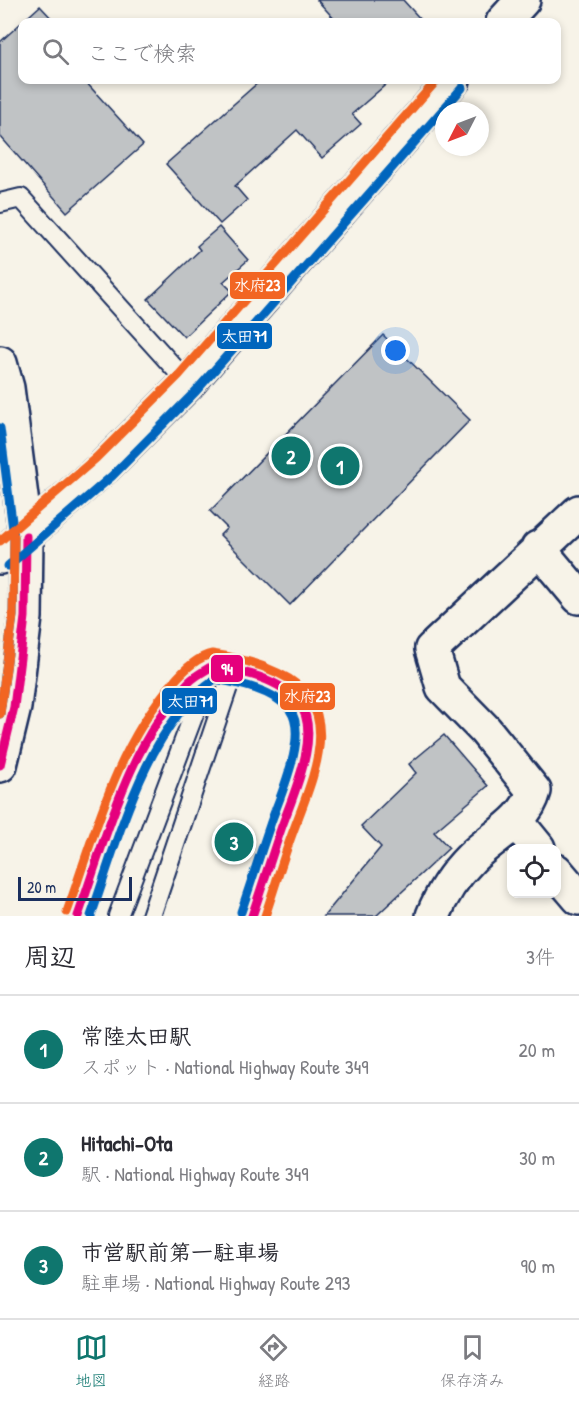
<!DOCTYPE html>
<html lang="ja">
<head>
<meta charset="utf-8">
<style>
  body { margin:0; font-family:"Patrick Hand","Klee One",sans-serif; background:#f2f2f3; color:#2b2b33 }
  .controls { position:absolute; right:18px; bottom:18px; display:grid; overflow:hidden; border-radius:12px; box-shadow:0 3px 9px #0003 }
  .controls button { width:54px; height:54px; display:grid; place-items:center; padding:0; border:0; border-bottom:2px solid #e1e1e2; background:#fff; color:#2b2b33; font:30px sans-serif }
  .compass { position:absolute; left:435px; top:102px; width:54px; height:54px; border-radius:50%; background:#fff; box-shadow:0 3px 9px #0003; rotate:228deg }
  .scale { position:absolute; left:18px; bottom:15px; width:114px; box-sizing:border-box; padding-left:6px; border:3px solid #1b2f5e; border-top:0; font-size:16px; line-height:21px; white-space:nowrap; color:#1b2f5e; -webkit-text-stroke:4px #f7f3e8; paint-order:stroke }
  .you { position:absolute; left:396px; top:351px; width:21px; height:21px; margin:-15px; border:4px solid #fff; border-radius:50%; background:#1a73e8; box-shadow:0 0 0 9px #1a73e833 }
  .badge { display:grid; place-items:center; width:39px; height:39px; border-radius:50%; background:#0f766e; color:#fff; font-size:20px; font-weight:700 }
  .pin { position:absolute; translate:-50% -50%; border:3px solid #fff; box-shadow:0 2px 6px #0006 }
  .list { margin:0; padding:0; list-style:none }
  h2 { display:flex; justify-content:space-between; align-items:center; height:78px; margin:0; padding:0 24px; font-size:26px }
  h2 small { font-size:20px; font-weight:400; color:#7c7c81 }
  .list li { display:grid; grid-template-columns:39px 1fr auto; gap:18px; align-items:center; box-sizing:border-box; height:108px; padding:0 24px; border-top:2px solid #e1e1e2 }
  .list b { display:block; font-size:22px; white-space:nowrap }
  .list p { margin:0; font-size:20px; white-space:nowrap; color:#7c7c81 }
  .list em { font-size:20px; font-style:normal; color:#7c7c81 }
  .icon { flex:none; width:33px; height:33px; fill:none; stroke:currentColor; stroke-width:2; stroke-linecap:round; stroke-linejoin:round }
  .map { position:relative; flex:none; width:579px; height:916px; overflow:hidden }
  .search { position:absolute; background:#fff; box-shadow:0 3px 9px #0003; left:18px; right:18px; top:18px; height:66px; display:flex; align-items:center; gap:15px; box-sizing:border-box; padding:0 21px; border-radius:12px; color:#7c7c81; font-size:22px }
  .sheet { height:402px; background:#fff }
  nav { display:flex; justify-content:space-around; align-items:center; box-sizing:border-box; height:84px; border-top:2px solid #e1e1e2; background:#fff; font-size:16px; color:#7c7c81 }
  nav a { display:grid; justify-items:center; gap:3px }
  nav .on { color:#0f766e }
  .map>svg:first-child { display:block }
  .building { fill:#c0c3c5; stroke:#1b2f5e; stroke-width:1.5 }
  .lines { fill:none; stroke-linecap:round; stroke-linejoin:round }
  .service-casing { stroke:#1b2f5e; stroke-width:22 }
  .minor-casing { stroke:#1b2f5e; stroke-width:38 }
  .trunk-casing { stroke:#1b2f5e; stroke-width:38 }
  .service { stroke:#f7f3e8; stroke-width:18 }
  .minor { stroke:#f7f3e8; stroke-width:33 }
  .trunk { stroke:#f7f3e8; stroke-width:33 }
  .bus-1-casing { stroke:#f7f3e8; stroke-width:14 }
  .bus-2-casing { stroke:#f7f3e8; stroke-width:14 }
  .bus-3-casing { stroke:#f7f3e8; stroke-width:14 }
  .bus-1 { stroke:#e5007d; stroke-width:9 }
  .bus-2 { stroke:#0065bd; stroke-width:9 }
  .bus-3 { stroke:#f26522; stroke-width:9 }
  .line-badge { stroke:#f7f3e8; stroke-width:2 }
  .badge-label { font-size:16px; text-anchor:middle; font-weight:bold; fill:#fff }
</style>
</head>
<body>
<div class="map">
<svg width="579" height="916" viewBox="0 0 579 916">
  <rect width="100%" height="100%" fill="#f7f3e8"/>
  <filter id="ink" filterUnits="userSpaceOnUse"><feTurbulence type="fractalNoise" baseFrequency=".0167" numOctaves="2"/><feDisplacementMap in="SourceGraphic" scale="12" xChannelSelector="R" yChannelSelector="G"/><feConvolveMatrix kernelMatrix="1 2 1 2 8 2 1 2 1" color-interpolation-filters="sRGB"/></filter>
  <g filter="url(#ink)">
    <!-- building -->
    <path class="building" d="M317,0h86l20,22h-86z
      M40,6l15,16h-33v58h62l59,65 -76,67 -67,-76v-94z
      M261,80h130l-39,34 9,10 -39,34 -25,-28 -62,56 12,14 -27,24 -54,-60z
      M219,227l29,33 -25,22 9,9 -48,46 -36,-38 52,-49 -3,-4z
      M383,335l87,85 -180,185 -70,-70 7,-7 -17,-17z
      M444,735l44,51 -54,46 15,16 -73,68h-52l57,-69 -20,-21 55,-53 -7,-9z"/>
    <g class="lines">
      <!-- service casing -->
      <g class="service-casing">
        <path id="service" d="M0,203l21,-5 167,185
          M78,916l51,-142 19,-37 24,-35 19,-22 21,-14c27,4 85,18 93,48 9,36 -12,82 -24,115 -9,29 -19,58 -29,87
          M118,916l94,-250
          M151,916l83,-247"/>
      </g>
      <!-- minor casing -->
      <g class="minor-casing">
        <path id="minor" d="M538,548l41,49
          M516,821l22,27
          M556,871l23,27
          M433,916c9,-23 21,-41 38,-58 22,-22 55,-36 63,-67l-49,-61 -42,-43 -11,-38 147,-137"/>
      </g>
      <!-- trunk casing -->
      <g class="trunk-casing">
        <path id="trunk" d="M503,22l20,-22
          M0,363l7,25 19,148 -1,81 -11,90 -14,58
          M0,557l104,-90 84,-84 265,-303"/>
      </g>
      <!-- service -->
      <use href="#service" class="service"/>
      <!-- minor -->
      <use href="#minor" class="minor"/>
      <!-- trunk -->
      <use href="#trunk" class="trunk"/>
      <!-- bus-1 casing -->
      <g class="bus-1-casing">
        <path id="bus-1" d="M0,765l14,-58 11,-90 1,-81
          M78,916c28,-79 51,-173 111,-234 7,-7 16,-11 23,-16 29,5 68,12 87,37 24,30 -7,94 -18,126 -10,29 -19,58 -29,87"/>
      </g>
      <!-- bus-2 casing -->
      <g class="bus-2-casing">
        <path id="bus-2" d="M0,428l14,109 -1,79 -13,98
          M8,566l104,-90 84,-85 266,-303
          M91,916c26,-74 56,-192 124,-237 23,4 59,11 75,31 19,26 -11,88 -20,115 -10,29 -19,58 -29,87"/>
      </g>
      <!-- bus-3 casing -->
      <g class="bus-3-casing">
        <path id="bus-3" d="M0,541l96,-83 83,-83 258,-295
          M0,714l13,-98 1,-80
          M67,912c28,-79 49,-164 105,-228 10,-12 24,-27 40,-30 22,3 45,9 66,19 69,32 36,102 16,156 -11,29 -19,58 -29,87"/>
      </g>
      <!-- bus-1 -->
      <use href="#bus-1" class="bus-1"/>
      <!-- bus-2 -->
      <use href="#bus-2" class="bus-2"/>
      <!-- bus-3 -->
      <use href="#bus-3" class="bus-3"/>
    </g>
  </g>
  <g class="line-badge">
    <rect x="229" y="271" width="57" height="29" rx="6" fill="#f26522"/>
    <rect x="216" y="322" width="57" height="28" rx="6" fill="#0065bd"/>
    <rect x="210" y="654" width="34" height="29" rx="6" fill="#e5007d"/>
    <rect x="279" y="682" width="57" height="29" rx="6" fill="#f26522"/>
    <rect x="161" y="687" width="57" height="28" rx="6" fill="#0065bd"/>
  </g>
  <g class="badge-label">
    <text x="257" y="291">水府23</text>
    <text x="244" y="342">太田71</text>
    <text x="227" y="675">94</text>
    <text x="307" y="702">水府23</text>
    <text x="190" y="707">太田71</text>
  </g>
</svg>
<div class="controls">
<button><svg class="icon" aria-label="locate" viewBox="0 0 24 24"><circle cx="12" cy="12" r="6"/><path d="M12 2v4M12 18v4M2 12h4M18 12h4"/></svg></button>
</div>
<svg class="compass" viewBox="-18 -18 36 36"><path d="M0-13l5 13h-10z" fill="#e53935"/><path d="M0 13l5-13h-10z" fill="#7c7c81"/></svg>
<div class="scale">20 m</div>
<div class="you"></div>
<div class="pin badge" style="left:340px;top:466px">1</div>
<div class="pin badge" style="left:291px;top:456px">2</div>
<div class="pin badge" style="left:234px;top:842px">3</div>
<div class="search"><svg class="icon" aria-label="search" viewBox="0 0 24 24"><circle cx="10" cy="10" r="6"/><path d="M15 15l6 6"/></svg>ここで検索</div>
</div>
<section class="sheet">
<h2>周辺<small>3件</small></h2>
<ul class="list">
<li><span class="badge">1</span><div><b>常陸太田駅</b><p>スポット · National Highway Route 349</p></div><em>20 m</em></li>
<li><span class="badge">2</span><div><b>Hitachi-Ota</b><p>駅 · National Highway Route 349</p></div><em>30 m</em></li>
<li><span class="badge">3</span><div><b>市営駅前第一駐車場</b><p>駐車場 · National Highway Route 293</p></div><em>90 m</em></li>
</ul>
</section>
<nav>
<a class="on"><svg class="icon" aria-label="map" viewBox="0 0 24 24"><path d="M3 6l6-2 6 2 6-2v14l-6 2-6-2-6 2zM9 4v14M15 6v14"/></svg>地図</a>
<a><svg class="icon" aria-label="directions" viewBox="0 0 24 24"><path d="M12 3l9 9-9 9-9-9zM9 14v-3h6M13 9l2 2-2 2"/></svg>経路</a>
<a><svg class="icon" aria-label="saved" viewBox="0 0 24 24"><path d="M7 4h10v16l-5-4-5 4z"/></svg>保存済み</a>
</nav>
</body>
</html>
